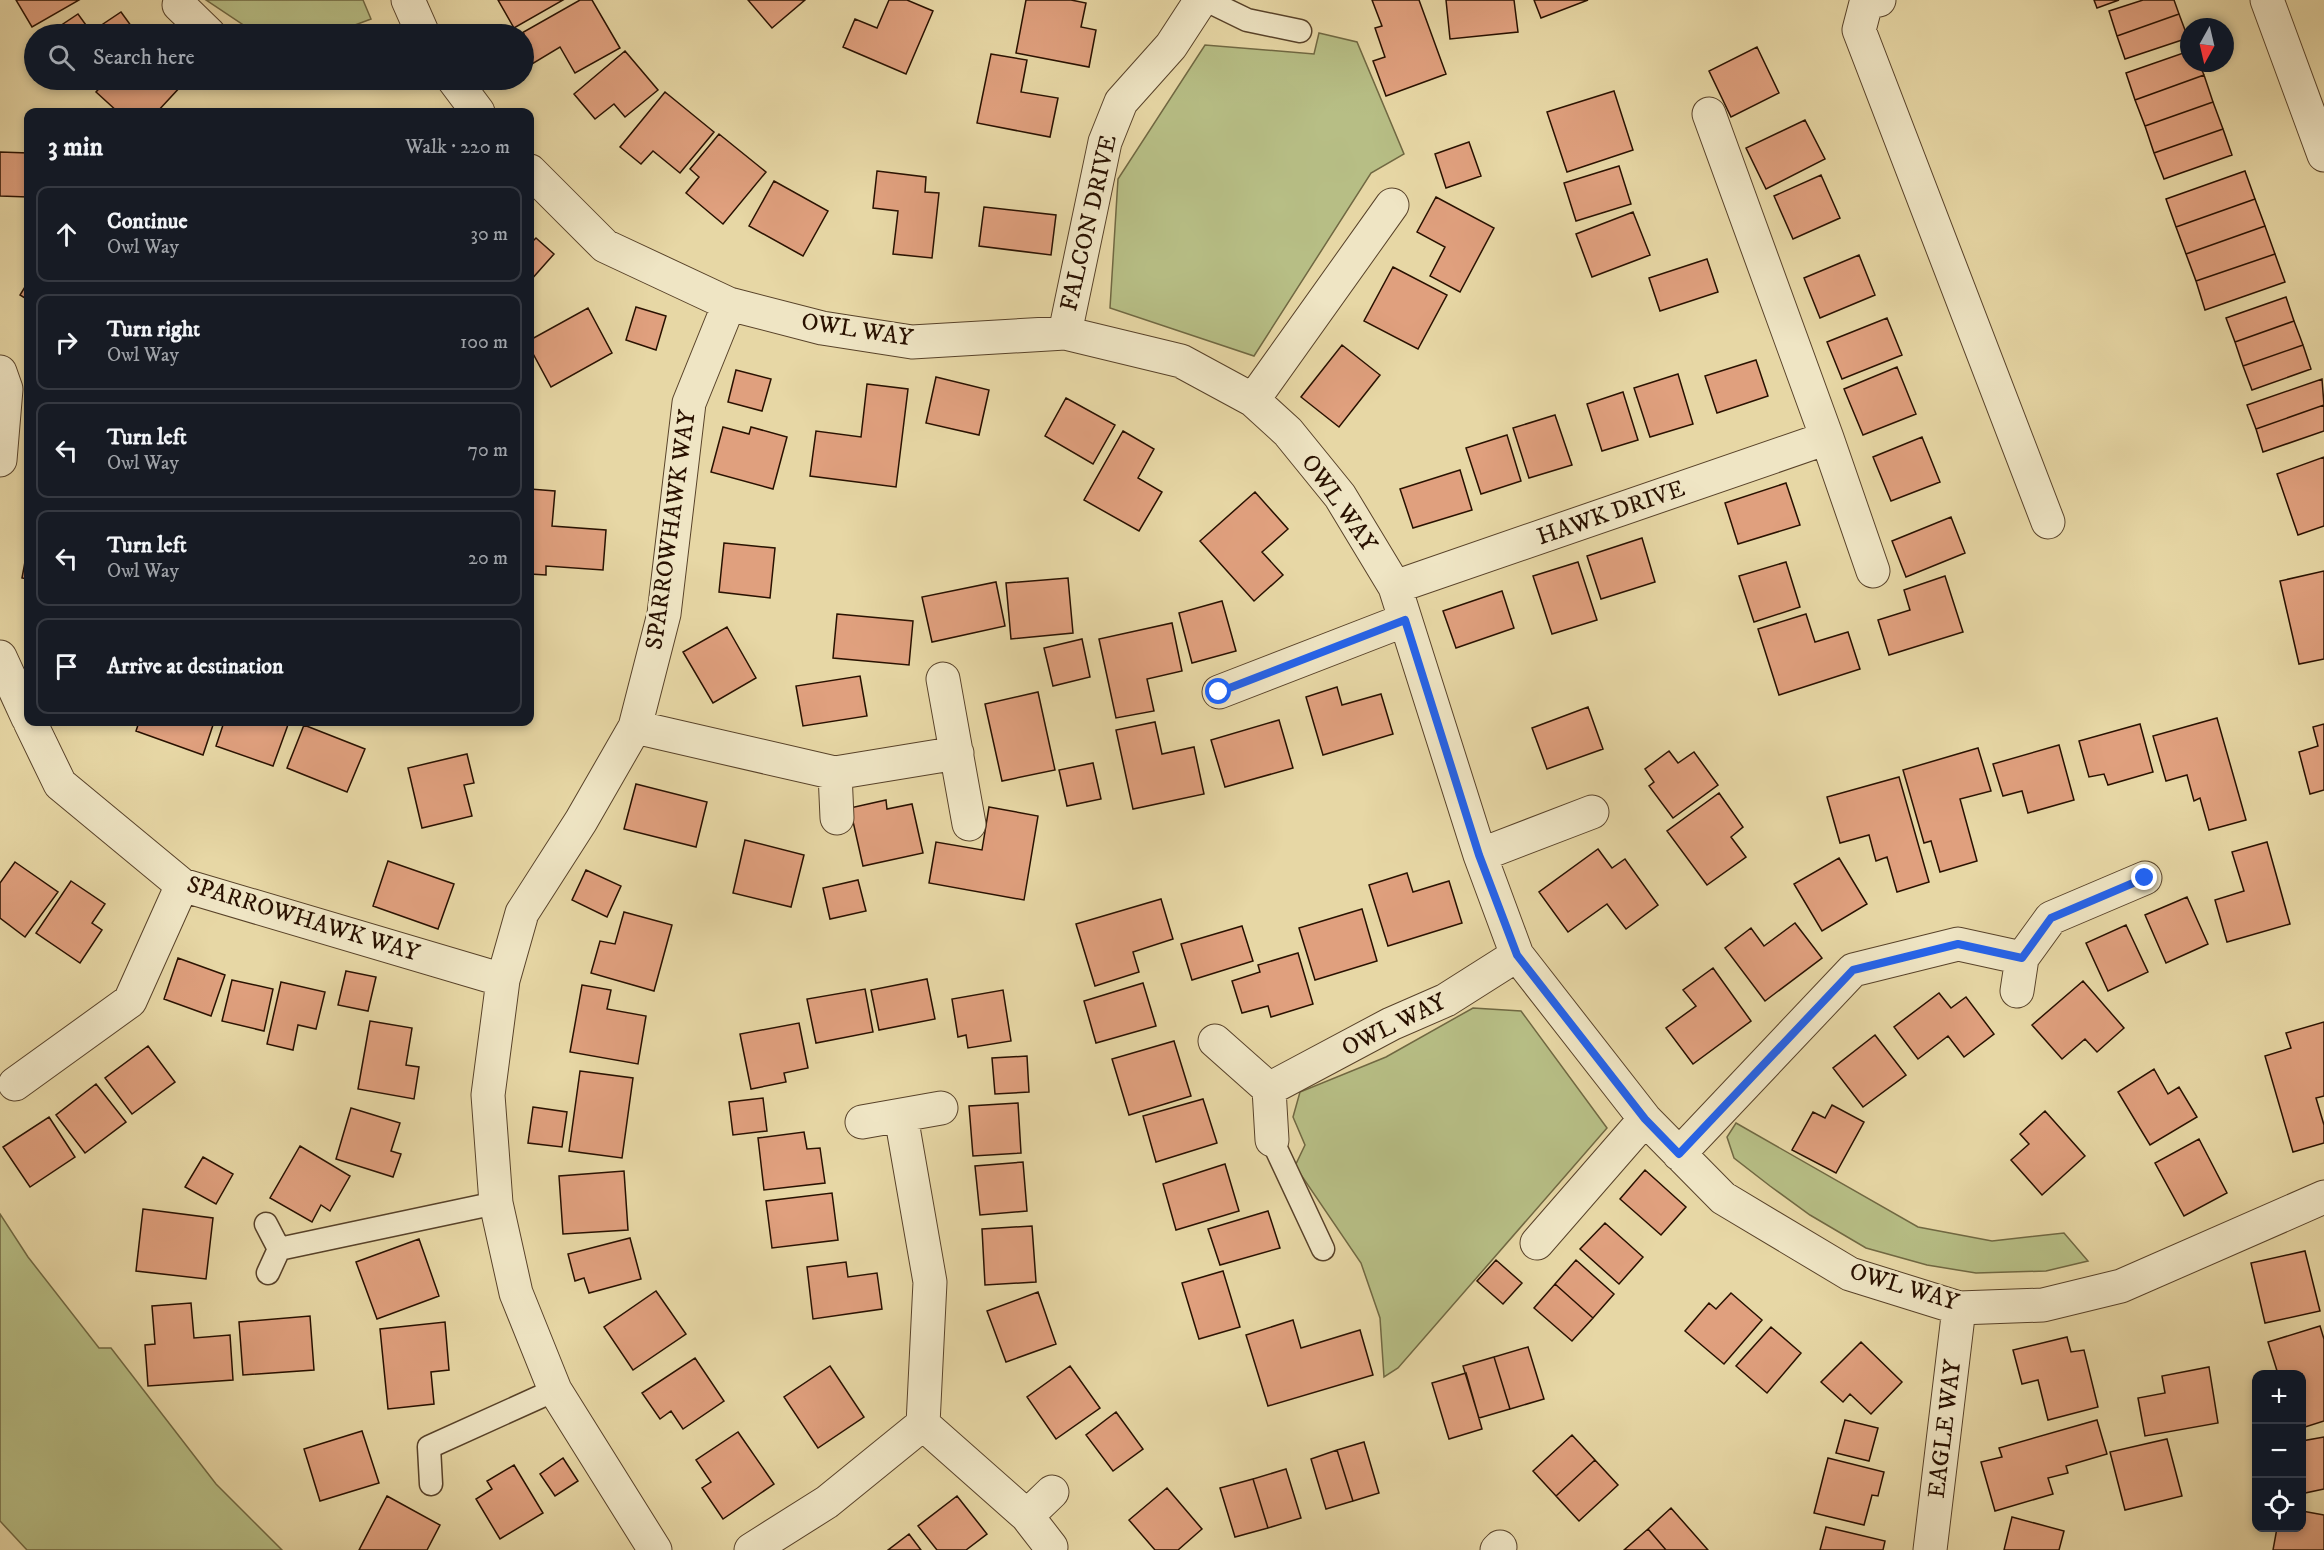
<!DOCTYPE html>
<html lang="en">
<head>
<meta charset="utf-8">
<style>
  body { margin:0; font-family:"IM FELL DW Pica",serif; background:#20242c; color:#f1f3f6 }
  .controls { position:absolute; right:18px; bottom:18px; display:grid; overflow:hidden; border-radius:12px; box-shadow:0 3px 9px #0003 }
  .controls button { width:54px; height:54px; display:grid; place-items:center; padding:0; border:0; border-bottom:2px solid #363941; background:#171b24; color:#f1f3f6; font:30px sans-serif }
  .compass { position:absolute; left:2180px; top:18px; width:54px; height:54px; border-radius:50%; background:#171b24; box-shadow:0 3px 9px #0003; rotate:188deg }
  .stop { position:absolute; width:18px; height:18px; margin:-14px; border:4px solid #2563eb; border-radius:50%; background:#fff }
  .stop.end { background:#2563eb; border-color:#fff; box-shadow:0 2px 6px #0008 }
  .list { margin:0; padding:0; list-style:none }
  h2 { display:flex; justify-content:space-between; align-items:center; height:78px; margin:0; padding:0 24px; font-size:26px }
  h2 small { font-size:20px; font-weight:400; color:#9ea1a6 }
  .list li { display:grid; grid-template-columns:39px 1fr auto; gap:18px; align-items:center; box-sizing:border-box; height:96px; margin:0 12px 12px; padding:0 12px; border:2px solid #363941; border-radius:12px }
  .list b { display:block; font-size:22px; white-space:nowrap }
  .list p { margin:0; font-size:20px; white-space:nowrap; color:#9ea1a6 }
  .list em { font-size:20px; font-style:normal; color:#9ea1a6 }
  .icon { flex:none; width:33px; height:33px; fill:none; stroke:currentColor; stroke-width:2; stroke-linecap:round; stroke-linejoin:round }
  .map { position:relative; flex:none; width:2324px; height:1550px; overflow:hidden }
  .search { position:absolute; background:#171b24; box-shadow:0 3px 9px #0003; left:24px; top:24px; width:510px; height:66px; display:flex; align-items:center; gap:15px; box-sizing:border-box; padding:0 21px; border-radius:33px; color:#9ea1a6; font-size:22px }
  .panel { position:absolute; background:#171b24; box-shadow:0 3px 9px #0003; left:24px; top:108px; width:510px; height:618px; border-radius:12px }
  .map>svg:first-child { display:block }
  .green { fill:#b7be85; stroke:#706842; stroke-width:1.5 }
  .building { fill:#e0a07e; stroke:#291100; stroke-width:1.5 }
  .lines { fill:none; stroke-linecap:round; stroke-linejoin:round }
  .service-casing { stroke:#584229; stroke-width:25 }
  .minor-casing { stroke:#584229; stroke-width:35 }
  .tertiary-casing { stroke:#584229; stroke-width:35 }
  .service { stroke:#efe5c4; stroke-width:22 }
  .minor { stroke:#efe5c4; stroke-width:33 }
  .tertiary { stroke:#efe5c4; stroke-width:33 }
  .route { stroke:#2563eb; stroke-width:8 }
  .labels { text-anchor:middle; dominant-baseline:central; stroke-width:6; stroke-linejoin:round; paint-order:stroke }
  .street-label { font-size:24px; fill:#291100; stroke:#efe5c4 }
</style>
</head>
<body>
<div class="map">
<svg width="2324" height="1550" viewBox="0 0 2324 1550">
  <rect width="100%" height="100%" fill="#e7d7a5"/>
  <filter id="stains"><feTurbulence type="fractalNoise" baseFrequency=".00333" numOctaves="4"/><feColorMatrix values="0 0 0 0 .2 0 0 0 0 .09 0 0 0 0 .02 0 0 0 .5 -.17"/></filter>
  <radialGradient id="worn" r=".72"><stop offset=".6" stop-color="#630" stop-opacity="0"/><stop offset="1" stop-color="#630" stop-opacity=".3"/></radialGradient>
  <!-- green -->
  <path class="green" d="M206,0h157l8,19 -40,15h-74z
    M1319,33l38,9 47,112 -33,19 -117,183 -144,-48 8,-129 87,-134 109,9z
    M1473,1008l48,3 86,117 -209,240 -14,9 -4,-59 -19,-55 -66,-97 10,-21 -12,-28 7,-25 86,-35z
    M1736,1123l182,104 74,14 72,-8 24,28 -42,10 -70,2 -49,-8 -61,-17 -56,-33 -40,-29 -36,-28 -7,-21z
    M0,1214l28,43 71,91h12l105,136 66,66h-255l-27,-29z"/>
  <!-- building -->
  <path class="building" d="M16,0h63l-47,27z
    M498,0h65l-49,28z
    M580,0h12l28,48 -45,25 -15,-26 -28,17 -8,-16v-14h-4z
    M748,0h57l-33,28z
    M889,0h18l26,11 -27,63 -63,-27 12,-28 22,9z
    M1026,0h45l15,3 -5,24 15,3 -7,37 -73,-14z
    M1372,0h47l27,74 -60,22 -13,-35 12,-4 -10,-29 7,-2z
    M1446,0h68l4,32 -68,7z
    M1534,0h54l-47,18z
    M2094,0h25l-22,8z
    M2143,0h31l5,14 -62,22 -8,-25z
    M121,12l16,22h-89l30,-20 13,18z
    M2179,14l9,24 -63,21 -8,-23z
    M1757,47l22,46 -48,24 -22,-46z
    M625,51l33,39 -33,27 -11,-13 -19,15 -21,-25z
    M2189,51v12h10l5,12 -69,25 -9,-27z
    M991,54l36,6 -6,32 37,6 -8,39 -73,-14z
    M2204,75l9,27 -68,24 -10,-26z
    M107,80h69l6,5 -25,27h-39l-22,-20z
    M1614,91l19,59 -66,22 -20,-60z
    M665,92l49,40 -34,41 -27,-22 -12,13 -21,-17z
    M2213,102l10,27 -69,24 -9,-27z
    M1805,120l20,39 -59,30 -20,-41z
    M2223,129l9,26 -68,24 -10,-26z
    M719,134l47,38 -43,52 -37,-31 13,-16 -9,-8z
    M1469,142l12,34 -35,12 -11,-34z
    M0,152l28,1v44l-28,-1z
    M1619,166l12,38 -55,17 -12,-38z
    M877,171l49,6 -1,15 14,1 -7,65 -39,-4 5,-43 -25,-3z
    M2245,171l10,28 -79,28 -10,-28z
    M1821,175l19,43 -47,21 -19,-43z
    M774,181l54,30 -25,45 -54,-30z
    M1436,197l58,31 -34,64 -30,-16 15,-29 -28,-15z
    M2255,199l10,27 -79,28 -10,-27z
    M984,207l72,8 -5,40 -72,-9z
    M1633,212l17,43 -58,22 -16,-43z
    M2265,226l10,28 -79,27 -10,-27z
    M536,238l18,16 -24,27v-41l2,2z
    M2275,254l10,28 -80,28 -9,-29z
    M1859,255l16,40 -55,23 -16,-40z
    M1707,259l11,33 -58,19 -11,-33z
    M1393,267l54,28 -29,54 -54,-28z
    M28,282v18l-8,-5z
    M2286,297l8,24 -59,21 -9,-24z
    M636,307l30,9 -10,34 -30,-10z
    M588,308l24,45 -61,34 -21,-39v-8z
    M1887,318l15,37 -60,24 -15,-37z
    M2294,321l9,24 -60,21 -8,-24z
    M1342,345l38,30 -41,52 -38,-30z
    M2303,345l8,24 -59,21 -9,-24z
    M1756,360l12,36 -51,17 -12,-37z
    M1897,367l19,47 -53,21 -19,-46z
    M736,370l35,9 -9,32 -34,-9z
    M1678,374l15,50 -43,13 -16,-49z
    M936,377l53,13 -10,45 -53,-12z
    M2322,379l2,26 -68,24 -9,-24z
    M867,384l41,5 -12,98 -86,-11 6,-45 45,6z
    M1623,392l15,48 -36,11 -15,-47z
    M1066,398l49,27 -22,39 -48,-28z
    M2324,405v26l-61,21 -7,-23z
    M1555,415l17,50 -43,13 -16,-50z
    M723,427l26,7 2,-7 36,10 -14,52 -62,-17z
    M1123,431l31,18 -16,29 24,14 -23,39 -55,-31z
    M1507,435l14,46 -40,13 -15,-46z
    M1922,437l18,45 -49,19 -18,-44z
    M2324,457v69l-26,9 -21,-61z
    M1460,470l12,40 -59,18 -13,-39z
    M1786,483l14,42 -62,19 -13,-41z
    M530,489l25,2 -3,35 54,4 -3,40 -57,-4v9l-16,-1z
    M1255,492l33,37 -26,23 21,23 -29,26 -54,-60z
    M1951,517l14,36 -59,24 -14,-36z
    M1642,538l13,44 -54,17 -14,-43z
    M724,543l51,5 -5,50 -51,-6z
    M27,551h1v28l-6,-1z
    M1578,562l19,58 -45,14 -19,-58z
    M1786,562l14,45 -46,15 -15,-46z
    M2324,571v88l-25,5 -19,-83z
    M1945,576l18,56 -74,23 -11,-35 32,-10 -6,-20z
    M1068,578l5,55 -62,6 -5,-56z
    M996,582l9,44 -73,16 -10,-45z
    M1502,591l12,37 -58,20 -13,-37z
    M1222,601l14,50 -44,12 -13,-50z
    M837,614l76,7 -4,44 -76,-7z
    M1806,614l9,28 33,-10 12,37 -81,26 -21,-66z
    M1172,623l10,48 -35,8 7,32 -38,7 -17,-79z
    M727,627l29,51 -43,25 -30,-51z
    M1082,639l8,38 -37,9 -9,-38z
    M860,676l7,40 -64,10 -7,-40z
    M1337,687l5,18 39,-11 12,40 -70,21 -17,-58z
    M1038,692l17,78 -53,11 -17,-77z
    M1588,707l15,42 -56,20 -15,-41z
    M2217,718l29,102 -37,10 -9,-32 -6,3 -7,-26 -21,6 -13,-45z
    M1279,720l14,48 -68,19 -14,-47z
    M139,722h75l-11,33 -67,-24z
    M224,722h65l-16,44 -57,-20z
    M1155,722l7,32 32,-7 10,47 -71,15 -17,-79z
    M2140,724l13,48 -45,13 -4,-11 -15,3 -10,-36z
    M2324,724v66l-14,4 -11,-42 19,-6 -5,-19z
    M304,725l61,24 -18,43 -60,-24z
    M2059,745l15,55 -46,13 -6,-22 -19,5 -10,-32z
    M1978,748l13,43 -31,8 17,62 -37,11 -9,-31 -7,2 -21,-73z
    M1669,751l9,12 16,-11 24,33 -45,33 -24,-32 5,-4 -9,-13z
    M467,754l7,29 -10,2 8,31 -50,12 -14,-60z
    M1093,763l8,36 -34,7 -8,-36z
    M1899,777l30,105 -32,10 -10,-35 -11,4 -7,-26 -29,8 -13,-46z
    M636,784l71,18 -11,45 -72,-18z
    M1719,793l24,34 -12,10 15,20 -39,28 -40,-54z
    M886,800l1,9 25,-5 11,49 -60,13 -13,-58z
    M989,807l49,9 -14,84 -95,-17 7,-41 46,8z
    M745,840l59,15 -13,52 -58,-14z
    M2267,842l23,82 -63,18 -12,-42 29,-9 -12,-39z
    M1598,849l14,19 13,-9 33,46 -32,24 -19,-25 -39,28 -29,-40z
    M1839,858l28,46 -45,27 -28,-47z
    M388,861l66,23 -16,45 -65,-23z
    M15,862l43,30 -33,45 -25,-19v-35z
    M586,870l35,16 -14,31 -35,-17z
    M1407,873l6,19 36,-11 13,42 -74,23 -19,-61z
    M858,880l8,31 -36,8 -7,-31z
    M71,881l34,23 -13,19 10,7 -22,33 -44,-30z
    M2187,897l21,47 -42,19 -21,-48z
    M1161,899l12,40 -40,13 6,20 -44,14 -19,-62z
    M1362,909l15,52 -62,19 -16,-52z
    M624,912l48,13 -18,66 -63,-18 9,-32 15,3z
    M1795,923l27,35 -57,43 -40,-53 26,-20 13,18z
    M2126,925l22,47 -40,19 -22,-48z
    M1242,926l11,35 -61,19 -11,-36z
    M1298,953l15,51 -42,13 -3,-11 -26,7 -10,-32 28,-9 -2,-7z
    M178,958l47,17 -14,41 -47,-17z
    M1713,968l38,53 -58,43 -27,-36 30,-22 -13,-16z
    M346,971l30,6 -8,34 -30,-6z
    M927,979l8,40 -56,11 -8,-40z
    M232,980l41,9 -9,42 -42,-10z
    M2083,981l41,47 -27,24 -12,-13 -23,20 -30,-34z
    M281,982l44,10 -9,37 -18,-4 -5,25 -26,-6z
    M1143,983l13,43 -60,17 -12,-42z
    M582,985l29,5 -4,19 39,7 -8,48 -68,-12z
    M865,989l8,43 -57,11 -9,-44z
    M1003,990l8,51 -43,7 -2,-13 -8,2 -6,-38z
    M1939,993l12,15 15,-11 28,37 -30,23 -16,-21 -30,23 -24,-32z
    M370,1021l42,7 -6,37 13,2 -5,32 -56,-10z
    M2324,1022v74l-8,2 8,27v18l-31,9 -28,-96 26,-8 -5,-15z
    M799,1023l9,45 -24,5 2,9 -35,7 -11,-55z
    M1875,1035l31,40 -43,32 -30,-39z
    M1174,1041l17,55 -62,19 -17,-56z
    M148,1046l27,36 -43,32 -27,-36z
    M1027,1056l2,36 -34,2 -3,-36z
    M2154,1069l14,25 11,-7 18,30 -47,28 -32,-53z
    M580,1071l53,7 -11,80 -53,-7z
    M96,1084l30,38 -41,31 -29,-38z
    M763,1098l4,33 -34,4 -4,-33z
    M1203,1099l14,44 -61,19 -13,-46z
    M1018,1103l3,50 -48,3 -4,-50z
    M1832,1105l32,17 -28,51 -44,-23 21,-38 12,6z
    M533,1107l34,5 -5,35 -34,-4z
    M351,1108l49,15 -9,28 10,3 -8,23 -57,-18z
    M2045,1111l40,45 -43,39 -31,-35 18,-16 -9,-10z
    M49,1117l26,40 -45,30 -27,-40z
    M804,1132l3,17 13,-1 5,35 -61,7 -6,-52z
    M2199,1139l28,54 -43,23 -29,-53z
    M300,1146l50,30 -20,35 -9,-6 -9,17 -42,-24z
    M203,1157l30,17 -17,30 -31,-17z
    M1023,1162l4,49 -47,4 -5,-49z
    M1225,1164l14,47 -63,19 -13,-46z
    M1645,1170l41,37 -25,28 -41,-36z
    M624,1171l4,59 -65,4 -4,-58z
    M832,1193l6,47 -66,8 -6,-47z
    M143,1209l70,9 -7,61 -70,-8z
    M1268,1211l12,37 -60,17 -12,-36z
    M1605,1223l38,34 -24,27 -39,-35z
    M1032,1226l4,56 -51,3 -3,-56z
    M630,1238l11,41 -52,14 -5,-15 -9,3 -7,-27z
    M419,1239l20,57 -62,23 -21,-57z
    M2305,1251l15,60 -55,12 -14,-60z
    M1496,1260l26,23 -19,21 -26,-23z
    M1576,1260l38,34 -21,24 -38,-34z
    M846,1262l2,15 29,-4 5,36 -69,10 -6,-52z
    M1223,1271l17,56 -41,12 -17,-56z
    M1555,1284l38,34 -21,23 -38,-33z
    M656,1291l30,43 -53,36 -29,-43z
    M1038,1292l18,52 -50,18 -19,-51z
    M1731,1293l31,27 -38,44 -39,-33 24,-28 7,6z
    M191,1303l3,35 36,-3 3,45 -85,6 -3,-41 10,-1 -3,-38z
    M310,1316l4,54 -71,5 -4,-53z
    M1293,1320l8,28 59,-18 13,45 -105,31 -22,-71z
    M445,1322l4,48 -18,2 3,32 -46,5 -8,-80z
    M2320,1326l4,13v82l-22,7v-54h-24l-10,-32z
    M1771,1327l30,26 -34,40 -31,-27z
    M2067,1337l4,15 13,-2 14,57 -50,13 -10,-40 -16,4 -9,-34z
    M1861,1342l41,40 -31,32 -21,-20 -7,8 -22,-20z
    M1528,1347l16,52 -34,10 -16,-52z
    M1494,1357l16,52 -31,9 -16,-52z
    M695,1358l29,43 -41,28 -12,-18 -11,8 -18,-26z
    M830,1366l34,51 -46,31 -34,-51z
    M1070,1366l30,42 -44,31 -29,-42z
    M2209,1367l9,56 -73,13 -7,-38 27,-5 -3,-17z
    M1466,1373l16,56 -33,10 -17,-56z
    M1116,1412l27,37 -30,22 -27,-36z
    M1845,1420l33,8 -9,33 -33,-8z
    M2097,1420l10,34 -41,12 2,7 -20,5 5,16 -58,17 -14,-49 21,-5 -3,-9z
    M362,1431l17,52 -59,18 -16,-52z
    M738,1432l36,52 -51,35 -21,-31 9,-6 -15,-22z
    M1572,1435l23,25 -39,36 -23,-25z
    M2324,1437v52l-19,4 -3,-18v-34z
    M2167,1439l15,57 -57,14 -15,-58z
    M1364,1442l15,51 -26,8 -16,-51z
    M1337,1450l16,51 -27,8 -15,-50z
    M563,1458l15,23 -23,15 -15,-22z
    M1828,1458l56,14 -6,24 -6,-1 -8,30 -50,-12z
    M1595,1460l23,25 -39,36 -23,-25z
    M514,1465l29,48 -43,26 -24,-40 16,-10 -5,-8z
    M1286,1469l15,49 -33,10 -15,-49z
    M1253,1479l15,49 -33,9 -15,-49z
    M1167,1488l35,41 -24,21h-23l-26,-30z
    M387,1496l53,29 -13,25h-68z
    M957,1496l30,38 -21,16h-29l-19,-24z
    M1671,1508l37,42h-42l-18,-21z
    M2302,1511l22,4v35h-51l4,-22h25z
    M2012,1517l52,14 -5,19h-55z
    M1826,1527l59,14 -2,9h-63z
    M1648,1529l18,21h-42z
    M909,1534l12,16h-33z"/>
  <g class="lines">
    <!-- service casing -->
    <g class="service-casing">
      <path id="service" d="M1206,0l41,20 53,11
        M1272,1140l51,109
        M266,1224l13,25 -11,24
        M279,1249l217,-46
        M431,1484l-2,-37 126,-57"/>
    </g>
    <!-- minor casing -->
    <g class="minor-casing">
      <path id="minor" d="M408,0l15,34
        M1879,0l-13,3 -7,27 189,492
        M179,5l30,29
        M454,80l24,32
        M1709,114l118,324 46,133
        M530,171l75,75 124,58 93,24 90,14 153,-9 116,28 72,39 35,32 52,64 55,91 85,268 37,100 128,164 78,79 127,76 109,34 84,-3 78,-19 203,-89
        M1065,333l40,-191 16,-40 50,-56 30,-46
        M0,372l6,17 -6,71
        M1253,400l139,-195
        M1395,587l432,-149
        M0,657l28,61
        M943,679l26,145
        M1219,692l186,-72
        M30,722l30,62 122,101 321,95
        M635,727l200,46 122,-20
        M835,773l2,45
        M1480,855l112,-43
        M2017,991l5,-33 29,-40 94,-40
        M1215,1041l54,48
        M15,1084l115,-83 52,-116
        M901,1116l29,166 -7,142 104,92 24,31
        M862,1122l79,-14
        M1272,1140l-3,-51 122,-65 55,-24 71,-45
        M1679,1154l174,-184 105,-26 64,14
        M1537,1243l108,-124
        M1027,1516l25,-24
        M655,1550l-100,-160 -39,-97 -20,-90 -8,-108 15,-115 19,-67 59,-92 54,-94 29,-113 25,-211 40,-99
        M751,1550l76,-48 96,-78
        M1497,1550l3,-3
        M1930,1550l29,-242"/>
    </g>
    <!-- tertiary casing -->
    <g class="tertiary-casing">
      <path id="tertiary" d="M2267,0l57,155"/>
    </g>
    <!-- service -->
    <use href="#service" class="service"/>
    <!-- minor -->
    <use href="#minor" class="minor"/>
    <!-- tertiary -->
    <use href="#tertiary" class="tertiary"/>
  </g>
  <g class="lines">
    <!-- route -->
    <path class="route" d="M1219,692l186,-72 74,235 38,100 128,164 34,35 174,-184 105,-26 64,14 29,-40 94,-40"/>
  </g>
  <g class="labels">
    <!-- street labels -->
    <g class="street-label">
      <text transform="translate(1089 223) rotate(-77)">FALCON DRIVE</text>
      <text transform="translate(857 330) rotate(9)">OWL WAY</text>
      <text transform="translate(1339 503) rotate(55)">OWL WAY</text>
      <text transform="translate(1611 513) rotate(-19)">HAWK DRIVE</text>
      <text transform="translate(671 530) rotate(-82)">SPARROWHAWK WAY</text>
      <text transform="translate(303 919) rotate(17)">SPARROWHAWK WAY</text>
      <text transform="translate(1394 1025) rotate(-26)">OWL WAY</text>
      <text transform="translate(1904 1287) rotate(17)">OWL WAY</text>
      <text transform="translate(1945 1429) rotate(-83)">EAGLE WAY</text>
    </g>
  </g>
  <rect width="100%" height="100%" filter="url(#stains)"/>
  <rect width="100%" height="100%" fill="url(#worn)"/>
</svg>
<div class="controls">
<button>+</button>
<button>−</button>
<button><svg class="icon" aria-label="locate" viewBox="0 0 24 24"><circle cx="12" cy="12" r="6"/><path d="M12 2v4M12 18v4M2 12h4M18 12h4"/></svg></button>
</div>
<svg class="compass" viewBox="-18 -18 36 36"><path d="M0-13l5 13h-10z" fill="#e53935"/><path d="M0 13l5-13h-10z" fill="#9ea1a6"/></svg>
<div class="stop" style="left:1219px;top:692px"></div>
<div class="stop end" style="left:2145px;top:878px"></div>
<div class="search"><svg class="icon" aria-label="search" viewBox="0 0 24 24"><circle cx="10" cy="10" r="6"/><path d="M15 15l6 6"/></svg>Search here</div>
<section class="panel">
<h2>3 min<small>Walk · 220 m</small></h2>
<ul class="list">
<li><svg class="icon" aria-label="ahead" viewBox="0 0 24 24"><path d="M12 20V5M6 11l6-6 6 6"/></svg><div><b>Continue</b><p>Owl Way</p></div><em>30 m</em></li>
<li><svg class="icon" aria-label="right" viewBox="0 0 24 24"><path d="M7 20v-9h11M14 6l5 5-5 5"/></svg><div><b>Turn right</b><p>Owl Way</p></div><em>100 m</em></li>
<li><svg class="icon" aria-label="left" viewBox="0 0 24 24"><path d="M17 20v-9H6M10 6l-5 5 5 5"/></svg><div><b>Turn left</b><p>Owl Way</p></div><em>70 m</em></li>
<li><svg class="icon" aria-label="left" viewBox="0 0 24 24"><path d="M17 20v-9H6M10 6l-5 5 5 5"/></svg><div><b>Turn left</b><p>Owl Way</p></div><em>20 m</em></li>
<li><svg class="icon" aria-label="arrive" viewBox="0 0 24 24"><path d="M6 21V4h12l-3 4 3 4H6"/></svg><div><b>Arrive at destination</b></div></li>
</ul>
</section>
</div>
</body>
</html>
